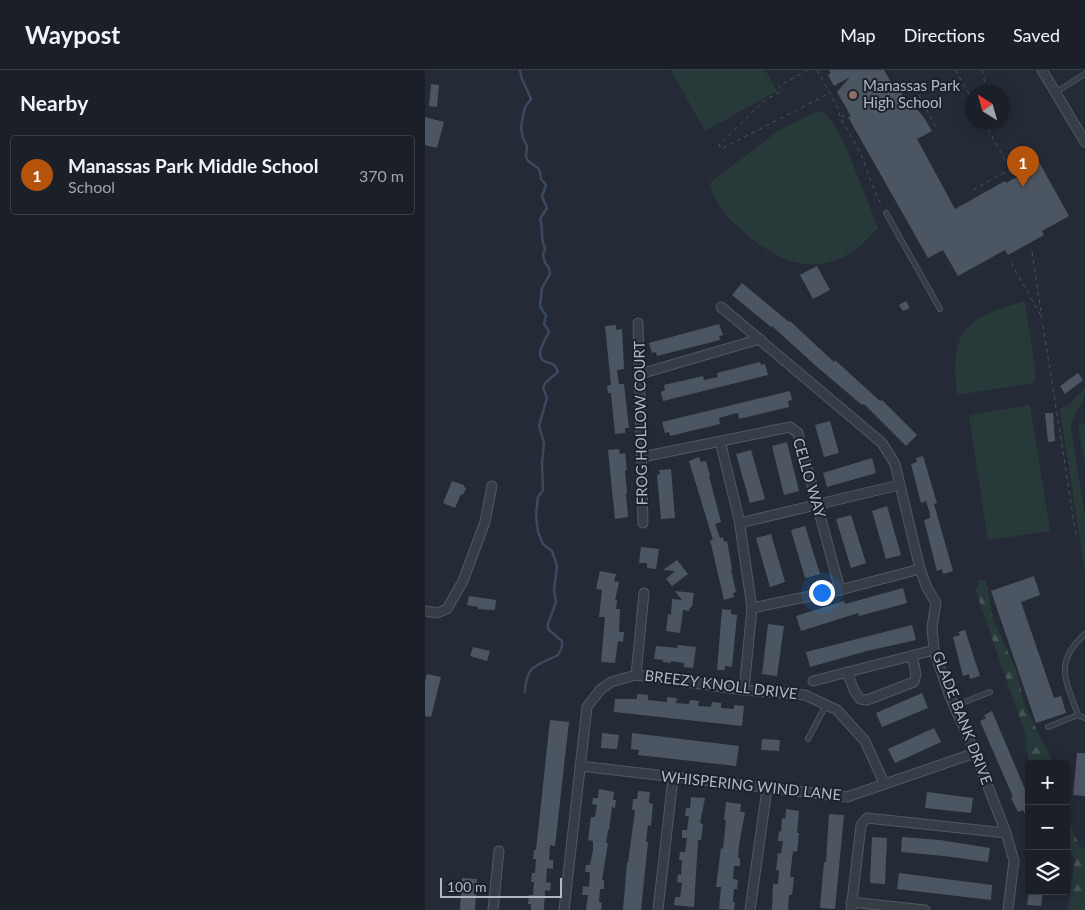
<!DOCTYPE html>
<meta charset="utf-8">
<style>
:root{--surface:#1b2028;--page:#282d34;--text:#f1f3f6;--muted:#a0a3a8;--line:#393e45;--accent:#b45309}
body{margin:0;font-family:Lato,sans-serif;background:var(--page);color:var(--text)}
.controls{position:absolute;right:15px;bottom:15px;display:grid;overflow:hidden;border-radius:5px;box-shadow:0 2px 12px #0003}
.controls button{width:45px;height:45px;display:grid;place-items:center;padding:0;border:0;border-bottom:1px solid var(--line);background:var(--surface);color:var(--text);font:25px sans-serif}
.compass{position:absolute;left:540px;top:15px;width:45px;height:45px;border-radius:50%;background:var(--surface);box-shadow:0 2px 12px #0003;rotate:323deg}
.scale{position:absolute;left:15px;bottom:12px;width:122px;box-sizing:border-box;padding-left:5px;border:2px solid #b2b8c3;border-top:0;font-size:14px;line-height:18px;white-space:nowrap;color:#b2b8c3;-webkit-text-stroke:4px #1c222c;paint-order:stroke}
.you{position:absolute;left:396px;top:522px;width:18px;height:18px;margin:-12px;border:4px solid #fff;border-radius:50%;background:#1a73e8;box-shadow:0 0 0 8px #1a73e833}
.badge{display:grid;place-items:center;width:32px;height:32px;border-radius:50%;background:var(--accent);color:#fff;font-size:16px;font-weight:700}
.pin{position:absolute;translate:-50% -41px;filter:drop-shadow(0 1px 2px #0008)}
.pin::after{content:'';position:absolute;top:26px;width:18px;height:15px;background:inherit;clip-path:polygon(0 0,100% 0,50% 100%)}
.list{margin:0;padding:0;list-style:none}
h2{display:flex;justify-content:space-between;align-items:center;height:65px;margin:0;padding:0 20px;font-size:21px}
h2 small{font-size:16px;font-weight:400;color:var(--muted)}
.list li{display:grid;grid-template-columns:32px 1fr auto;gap:15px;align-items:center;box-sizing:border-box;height:80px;margin:0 10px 10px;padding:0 10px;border:1px solid var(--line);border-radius:5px}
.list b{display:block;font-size:19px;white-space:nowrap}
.list p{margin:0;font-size:16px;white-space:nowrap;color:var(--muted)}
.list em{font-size:16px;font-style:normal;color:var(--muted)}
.icon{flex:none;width:28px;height:28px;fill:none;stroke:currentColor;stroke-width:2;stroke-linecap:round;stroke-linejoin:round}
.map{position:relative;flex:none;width:660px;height:840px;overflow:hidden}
header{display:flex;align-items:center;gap:30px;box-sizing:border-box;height:70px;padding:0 25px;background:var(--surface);border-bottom:1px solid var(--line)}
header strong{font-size:24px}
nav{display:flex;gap:28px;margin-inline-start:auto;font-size:18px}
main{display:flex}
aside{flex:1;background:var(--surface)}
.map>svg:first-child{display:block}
.forest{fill:url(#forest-firs)}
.pitch{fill:#283939}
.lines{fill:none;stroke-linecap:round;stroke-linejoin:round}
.stream{stroke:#3a495d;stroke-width:2.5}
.building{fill:#4c5662}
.service-casing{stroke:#525862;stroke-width:6}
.minor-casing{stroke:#525862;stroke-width:11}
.path{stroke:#455457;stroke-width:1;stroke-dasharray:4 4;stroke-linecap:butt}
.service{stroke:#373d47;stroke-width:4.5}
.minor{stroke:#373d47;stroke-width:9}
.education-dot{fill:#8d6e63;stroke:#1c222c;stroke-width:2}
.labels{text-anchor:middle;stroke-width:4;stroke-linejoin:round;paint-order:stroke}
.poi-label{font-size:15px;fill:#b2b8c3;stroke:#1c222c;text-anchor:start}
.street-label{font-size:15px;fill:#b2b8c3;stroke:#1c222c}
</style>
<header>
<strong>Waypost</strong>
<nav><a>Map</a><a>Directions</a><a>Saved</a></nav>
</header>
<main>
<aside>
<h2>Nearby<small></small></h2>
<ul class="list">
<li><span class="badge">1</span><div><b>Manassas Park Middle School</b><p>School</p></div><em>370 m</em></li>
</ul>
</aside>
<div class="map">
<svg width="660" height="840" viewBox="0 0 660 840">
<defs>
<pattern id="forest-firs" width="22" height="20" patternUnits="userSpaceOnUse" patternTransform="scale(1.25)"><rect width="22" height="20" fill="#283939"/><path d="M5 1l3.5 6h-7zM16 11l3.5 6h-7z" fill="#455454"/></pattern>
</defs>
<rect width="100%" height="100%" fill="#242b36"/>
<g class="forest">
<polygon points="561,510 568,549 591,600 599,634 626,689 617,692 618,694 605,694 601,676 602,669 550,519 553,517 552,511"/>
<polygon points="641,746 655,777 660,779 660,840 643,840 650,791 641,772"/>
</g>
<g class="pitch">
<polygon points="246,0 340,0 352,21 280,61"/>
<path d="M393,41L400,43L411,57L422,79L453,158C410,208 366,204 319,162C304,150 288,132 285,113L354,60Z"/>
<path d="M600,231L611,307L607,313L532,325C525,260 539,248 600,231Z"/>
<path d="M660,318C660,335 649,339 646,358L660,447V503L635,339C647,335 650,326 660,318Z"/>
<polygon points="605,335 625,461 563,470 544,345"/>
<polygon points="660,354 660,397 653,355"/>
</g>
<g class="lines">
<path class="stream" d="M95,0L97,9L106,29L100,37L98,46L96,58L98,68L102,76L101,87L103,91L113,98L115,102L116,109L121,115L117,127L122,138L115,149C119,160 115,170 120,178L118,185L120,193L124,198L125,204L117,218L115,236L121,246L119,254L124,261C122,268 112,280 116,288C120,296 129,288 133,302L121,312L118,318L122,328L114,356L119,373L117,393L118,420L113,427L111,445L113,462L118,474L127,481L132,496L129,520L131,532L123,554V559L137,571V577L133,585C112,596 101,594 100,622"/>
</g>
<g class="building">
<polygon points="404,0 459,0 471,21 473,20 498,46 507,61 492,69 530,139 580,111 581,113 592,107 591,105 601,99 598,95 607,90 610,94 614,92 644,146 617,161 619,165 583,185 580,180 533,206 518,180 503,188 423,47 426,46 412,22 425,7 409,16 403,5 406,3"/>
<polygon points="6,14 14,15 12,37 4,36"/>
<polygon points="0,47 19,52 12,78 0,75"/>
<polygon points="392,196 405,220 388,229 375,205"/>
<polygon points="317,213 364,252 365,251 409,292 410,290 455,331 457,330 492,365 481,376 439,334 437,335 391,296 347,256 346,257 307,225"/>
<polygon points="481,231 485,238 478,241 474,235"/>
<polygon points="294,254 298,265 294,266 295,270 232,286 231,282 227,283 224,273"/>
<polygon points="191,255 191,260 197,259 199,299 192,300 194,314 199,314 204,358 200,358 200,363 190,364 186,323 183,323 182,315 186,315 180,256"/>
<polygon points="335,292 336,295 340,294 343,305 238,331 236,322 240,320 239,315 278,306 279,310 293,307 292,303"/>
<polygon points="653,303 658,310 640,324 635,316"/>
<polygon points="365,321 367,330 363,331 364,337 314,349 313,343 308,344 294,348 295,354 245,366 244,362 240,363 237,352"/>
<polygon points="620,343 628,343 630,371 623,372"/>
<polygon points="405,351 414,383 399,387 390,355"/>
<polygon points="362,372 374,421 359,425 347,376"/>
<polygon points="194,379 195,384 200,383 202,400 200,400 202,423 201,424 203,447 190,449 183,380"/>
<polygon points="326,380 340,429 325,433 311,384"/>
<polygon points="498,386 512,433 509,434 528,501 518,504 517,499 512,501 499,450 505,448 505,444 501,431 496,433 486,394 492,392 491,388"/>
<polygon points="274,387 276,392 281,391 285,406 284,406 296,452 290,454 295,468 298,467 299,472 302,471 307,499 306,499 311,522 308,523 309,527 299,530 285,470 288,470 264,391"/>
<polygon points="447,388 451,403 402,417 398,403"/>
<polygon points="246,399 250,448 236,449 232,405 235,404 234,400"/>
<polygon points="27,411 39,415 39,417 41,418 38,425 36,424 30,438 18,433"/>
<polygon points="462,436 476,485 461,489 447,441"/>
<polygon points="426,445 441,493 426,498 411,449"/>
<polygon points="380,456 395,504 380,508 366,460"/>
<polygon points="346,464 360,512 345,517 331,468"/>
<polygon points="216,477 234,479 231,499 222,498 222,493 214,493"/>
<polygon points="252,490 263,504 247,516 241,509 250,501 238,500"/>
<polygon points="175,501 191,504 189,511 194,512 190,530 192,530 191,539 195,539 194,562 199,562 198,572 193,571 190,593 176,592 180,547 174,547 177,520 171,519"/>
<polygon points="609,506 615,525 596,532 629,628 636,626 641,643 611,653 566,521"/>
<polygon points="478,518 482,533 434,546 433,543 376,561 371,546 419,531 420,534"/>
<polygon points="250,521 269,523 267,537 264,538 265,541 258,540 255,563 241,561 243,544 246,545 247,529 257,530"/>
<polygon points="44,526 71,530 70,540 53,539 53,537 42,535"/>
<polygon points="297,539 306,540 306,544 312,545 307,597 300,596 300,600 292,600"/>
<polygon points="343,554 359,556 352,606 337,604"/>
<polygon points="487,555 491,570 442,581 385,597 381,582"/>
<polygon points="540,560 555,606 545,609 544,604 538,606 528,567 535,565 533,562"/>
<polygon points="253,575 271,577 268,598 259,597 259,593 246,591 246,593 238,592 238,590 229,589 231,576 252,578"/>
<polygon points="48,577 65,581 62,591 45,586"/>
<polygon points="2,604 16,607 6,647 0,646 0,611"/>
<polygon points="497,623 503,638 457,657 451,643"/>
<polygon points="212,624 223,625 223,630 242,632 242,627 252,628 251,633 264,634 265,630 274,631 273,636 286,637 287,632 296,633 296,638 309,639 309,635 319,636 317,656 189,642 190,629 212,629"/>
<polygon points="567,641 604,729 604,753 598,740 593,742 586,728 588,727 555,651 561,648 559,645"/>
<polygon points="125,650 144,652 130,776 125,775 124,790 128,790 128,799 122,798 121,812 126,813 125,821 120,820 119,840 106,840 106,834 103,834 104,825 108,825 109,812 106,812 107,803 110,803 111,789 108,789 109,780 111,780"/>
<polygon points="509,658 516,672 470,693 463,679"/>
<polygon points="177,663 194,665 192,679 176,678"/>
<polygon points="207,663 314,676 311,696 213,685 214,680 206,679"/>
<polygon points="337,669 355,670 354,681 336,680"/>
<polygon points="652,683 660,683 660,726 648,725"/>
<polygon points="174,719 189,722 188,730 191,730 190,738 187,737 184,760 183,760 181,773 183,773 177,810 179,810 179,819 175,819 174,832 177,833 176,840 161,840 163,825 157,825 158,816 164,817 165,802 160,802 161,795 165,795 168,780 168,771 163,770 166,747 170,747 172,735 167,734 168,728 173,728"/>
<polygon points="213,721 225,722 224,733 228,734 226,756 223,755 221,772 223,772 216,840 198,840 202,793 203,793 210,740 207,740 208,729 212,729"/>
<polygon points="502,722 548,728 546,743 500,738"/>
<polygon points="266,727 280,728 275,753 278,754 276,770 273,770 269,837 249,835 250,827 255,827 257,813 252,812 253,804 256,805 257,790 254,790 255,782 260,782 262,768 257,768 257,760 262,760 264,746 260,746 261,738 265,738"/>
<polygon points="301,732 316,734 315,742 320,742 314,775 313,788 315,788 315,796 309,796 308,809 313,810 312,819 309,819 308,832 310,832 309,840 294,839 296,817 291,817 296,778 298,779 301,750 299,750"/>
<polygon points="361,739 374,741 372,763 374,763 372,782 368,781 365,807 369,807 367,825 364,825 363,840 347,840 348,814 353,814 354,801 351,800 353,783 356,784 358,771 353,771 354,761 356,762 357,748 360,749"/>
<polygon points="404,744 419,745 410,839 395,838 399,792 401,792"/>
<polygon points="447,767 462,768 460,814 445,813"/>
<polygon points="477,767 515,770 565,778 563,792 519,786 476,782"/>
<polygon points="474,803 567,815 566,830 472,819"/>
<polygon points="37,808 52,809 50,840 35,840"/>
<polygon points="604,821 618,821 616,836 602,835"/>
</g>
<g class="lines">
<g class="service-casing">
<g id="service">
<polyline points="631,22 660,4"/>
<polyline points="461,143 515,239"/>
<polyline points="529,636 565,622"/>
<path d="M653,645C641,610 628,593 660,564"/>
<polyline points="623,657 653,645 660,648"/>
<polyline points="383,669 401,635"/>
</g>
</g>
<g class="minor-casing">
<g id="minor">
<polyline points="617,0 660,72"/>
<polyline points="296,237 457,373 470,394 495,499 502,518 511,533 507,557 509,580 524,624 550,683 581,763 589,791 583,840"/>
<polyline points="213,253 218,453"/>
<polyline points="215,304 335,269"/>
<polyline points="295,371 314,449 327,538 319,620"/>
<polyline points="217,387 365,357 373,363 415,520"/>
<polyline points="315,453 474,415"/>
<polyline points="327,538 415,520 495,499"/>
<polyline points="0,541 12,543 22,539 38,511 60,452 67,416"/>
<polyline points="422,602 429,620 435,629 442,630 489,612 491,604 487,586"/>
<polyline points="211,605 219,523"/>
<polyline points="388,611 509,580"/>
<polyline points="155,696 422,727 550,683"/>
<polyline points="426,832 500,840"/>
<polyline points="68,840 74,781"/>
<polyline points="139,840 162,637 175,620 186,612 211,605 319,620 380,625 412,640 440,671 459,713"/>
<polyline points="233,840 248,708"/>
<polyline points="325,840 342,719"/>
<polyline points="426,840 436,755 442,748 581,763"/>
</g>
</g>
<g class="path">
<polyline points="383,0 354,16 356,20 354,23 341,29 294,75 296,79 405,23"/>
<polyline points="392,0 413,38 415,47 436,84 450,122 457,136"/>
<polyline points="530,0 548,31"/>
<polyline points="557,0 562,22"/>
<polyline points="416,47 486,10 512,59"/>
<polyline points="559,52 590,108"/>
<polyline points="548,120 597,93"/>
<polyline points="607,182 617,249"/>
<polyline points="586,193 616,246"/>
<polyline points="618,255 651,465"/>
</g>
<use href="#service" class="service"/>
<use href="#minor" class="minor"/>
</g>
<circle class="education-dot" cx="428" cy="25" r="5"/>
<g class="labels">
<g class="poi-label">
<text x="438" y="21">Manassas Park<tspan x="438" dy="17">High School</tspan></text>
</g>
<g class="street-label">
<text transform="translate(216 353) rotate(-91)" y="5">FROG HOLLOW COURT</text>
<text transform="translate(384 408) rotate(74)" y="5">CELLO WAY</text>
<text transform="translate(296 615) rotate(7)" y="5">BREEZY KNOLL DRIVE</text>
<text transform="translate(537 648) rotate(69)" y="5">GLADE BANK DRIVE</text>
<text transform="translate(326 716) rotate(6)" y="5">WHISPERING WIND LANE</text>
</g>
</g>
</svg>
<div class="controls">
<button>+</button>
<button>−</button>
<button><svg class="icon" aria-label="layers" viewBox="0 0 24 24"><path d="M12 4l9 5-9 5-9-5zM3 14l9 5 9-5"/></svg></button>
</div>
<svg class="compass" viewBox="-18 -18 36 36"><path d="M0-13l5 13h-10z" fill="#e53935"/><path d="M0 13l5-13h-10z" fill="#a0a3a8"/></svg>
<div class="scale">100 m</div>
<div class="you"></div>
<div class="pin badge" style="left:598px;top:117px">1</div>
</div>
</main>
